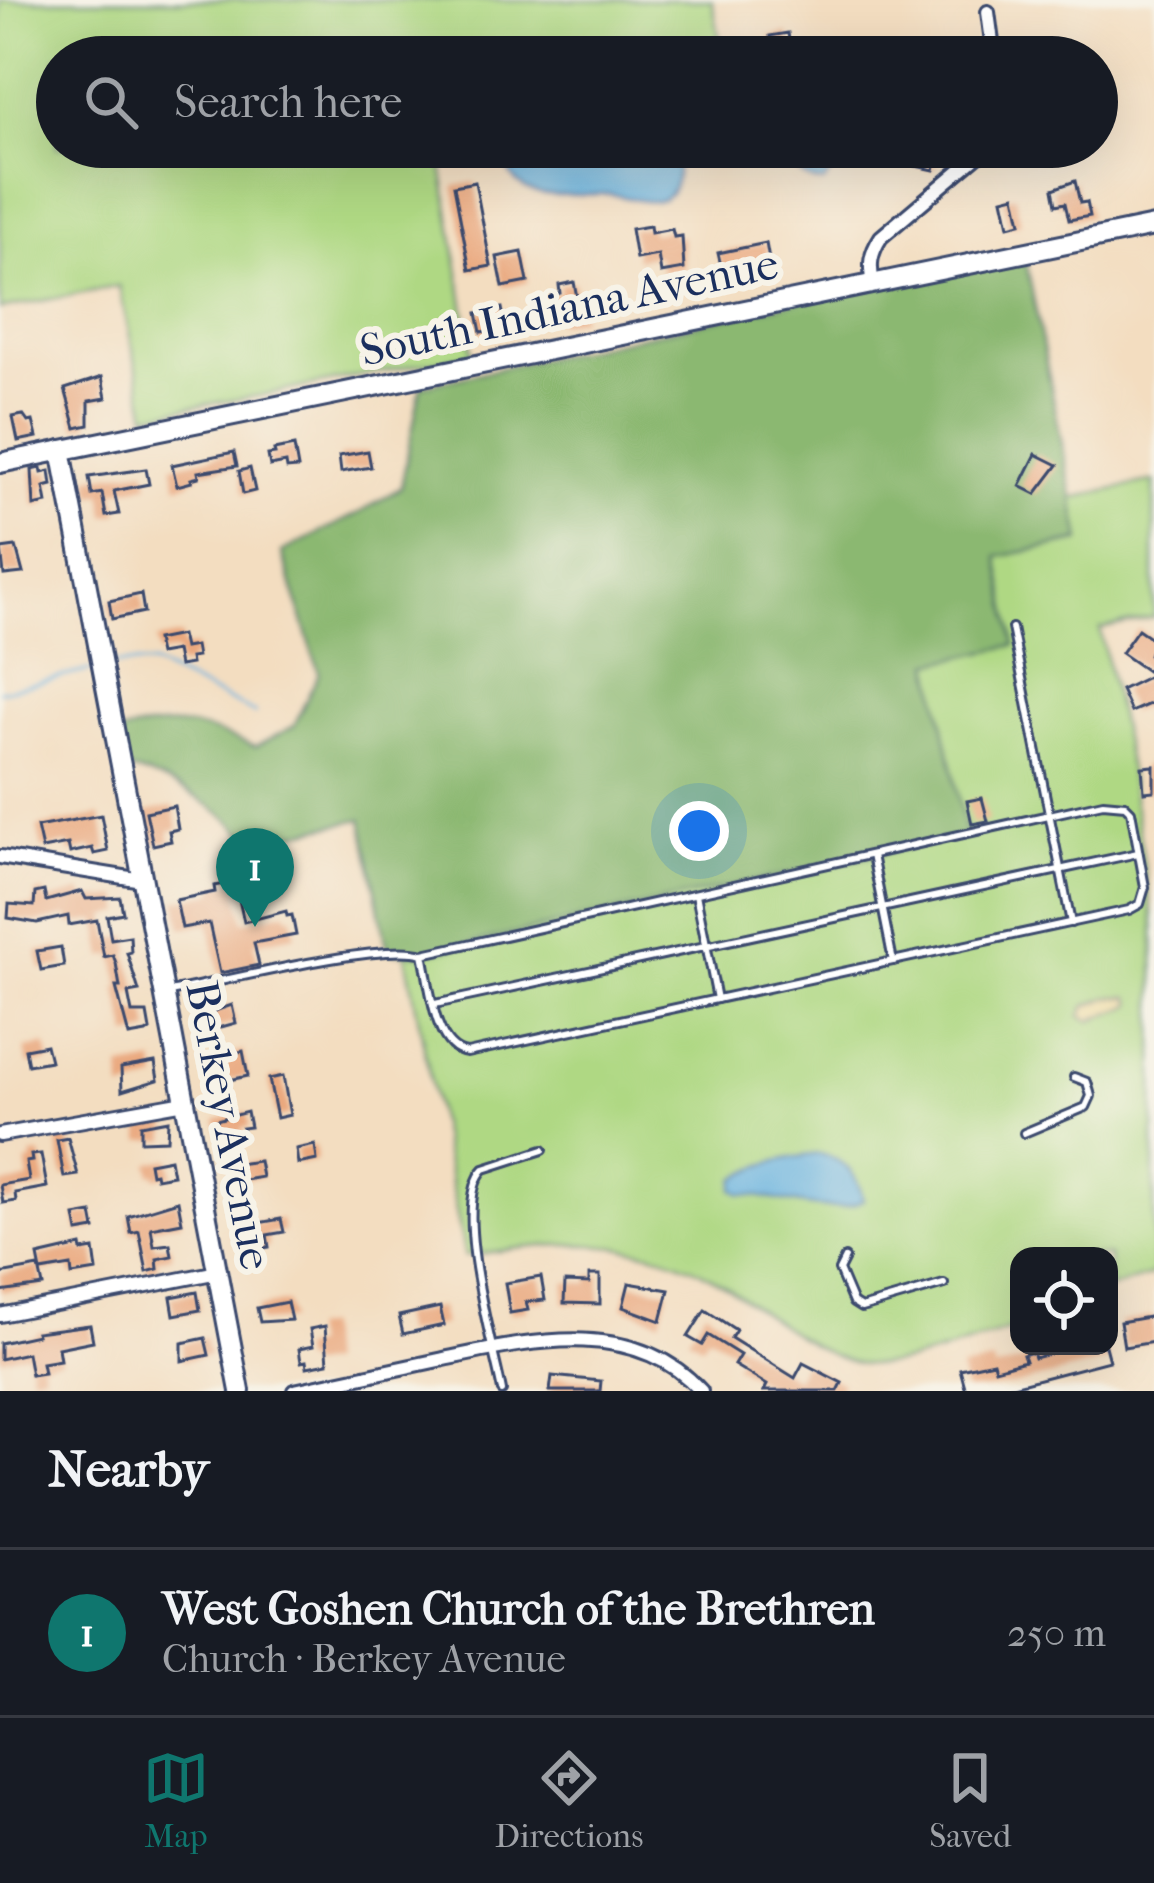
<!DOCTYPE html>
<meta charset="utf-8">
<style>
:root{--surface:#171b24;--page:#242831;--text:#f1f3f6;--muted:#9ea1a6;--line:#363941;--accent:#0f766e}
body{margin:0;font-family:"IM FELL French Canon",serif;background:var(--page);color:var(--text)}
.controls{position:absolute;right:36px;bottom:36px;display:grid;overflow:hidden;border-radius:24px;box-shadow:0 12px 48px #0002}
.controls button{width:108px;height:108px;display:grid;place-items:center;padding:0;border:0;border-bottom:3px solid var(--line);background:var(--surface);color:var(--text);font:60px sans-serif}
.you{position:absolute;left:699px;top:831px;width:42px;height:42px;margin:-30px;border:9px solid #fff;border-radius:50%;background:#1a73e8;box-shadow:0 0 0 18px #1a73e833}
.badge{display:grid;place-items:center;width:78px;height:78px;border-radius:50%;background:var(--accent);color:#fff;font-size:39px;font-weight:700}
.pin{position:absolute;translate:-50% -99px;filter:drop-shadow(0 3px 6px #0008)}
.pin::after{content:'';position:absolute;top:63px;width:42px;height:36px;background:inherit;clip-path:polygon(0 0,100% 0,50% 100%)}
.list{margin:0;padding:0;list-style:none}
h2{display:flex;justify-content:space-between;align-items:center;height:156px;margin:0;padding:0 48px;font-size:51px}
h2 small{font-size:39px;font-weight:400;color:var(--muted)}
.list li{display:grid;grid-template-columns:78px 1fr auto;gap:36px;align-items:center;box-sizing:border-box;height:168px;padding:0 48px;border-top:3px solid var(--line)}
.list b{display:block;font-size:45px;white-space:nowrap}
.list p{margin:0;font-size:39px;white-space:nowrap;color:var(--muted)}
.list em{font-size:39px;font-style:normal;color:var(--muted)}
.icon{flex:none;width:66px;height:66px;fill:none;stroke:currentColor;stroke-width:2;stroke-linecap:round;stroke-linejoin:round}
.map{position:relative;flex:none;width:1154px;height:1391px;overflow:hidden}
.search{position:absolute;background:var(--surface);box-shadow:0 12px 48px #0002;left:36px;right:36px;top:36px;height:132px;display:flex;align-items:center;gap:30px;box-sizing:border-box;padding:0 42px;border-radius:66px;color:var(--muted);font-size:45px}
.sheet{height:324px;background:var(--surface)}
nav{display:flex;justify-content:space-around;align-items:center;box-sizing:border-box;height:168px;border-top:3px solid var(--line);background:var(--surface);font-size:33px;color:var(--muted)}
nav a{display:grid;justify-items:center;gap:6px}
nav .on{color:var(--accent)}
.map>svg:first-child{display:block}
.green{fill:#afd883;stroke:#658470;stroke-width:3}
.forest{fill:#8bb871;stroke:#537468;stroke-width:3}
.sand{fill:#eeda9e;stroke:#84847e;stroke-width:3}
.water{fill:#67b2df;stroke:#41709e;stroke-width:3}
.lines{fill:none;stroke-linecap:round;stroke-linejoin:round}
.stream{stroke:#67b2df;stroke-width:3}
.building{fill:#eaa87e}
.lane-casing{stroke:#3b496d;stroke-width:12}
.street-casing{stroke:#3b496d;stroke-width:18}
.secondary-casing{stroke:#3b496d;stroke-width:24}
.lane{stroke:#fff;stroke-width:6}
.street{stroke:#fff;stroke-width:12}
.secondary{stroke:#fff;stroke-width:18}
.labels{text-anchor:middle;stroke-width:12;stroke-linejoin:round;paint-order:stroke}
.street-label{font-size:45px;fill:#1b2f5e;stroke:#f7f3e8}
</style>
<div class="map">
<svg width="1154" height="1391" viewBox="0 0 1154 1391">
<rect width="100%" height="100%" fill="#f7f3e8"/>
<filter id="ink" filterUnits="userSpaceOnUse"><feTurbulence type="fractalNoise" baseFrequency=".00833" numOctaves="2"/><feDisplacementMap in="SourceGraphic" scale="24" xChannelSelector="R" yChannelSelector="G"/><feConvolveMatrix kernelMatrix="1 2 1 2 8 2 1 2 1" color-interpolation-filters="sRGB"/></filter>
<filter id="wash" filterUnits="userSpaceOnUse"><feTurbulence type="fractalNoise" baseFrequency=".004" numOctaves="4" result="noise"/><feDisplacementMap in="SourceGraphic" scale="48" xChannelSelector="R" yChannelSelector="G"/><feGaussianBlur stdDeviation="2.7" result="paint"/><feColorMatrix in="noise" values="0 0 0 0 0 0 0 0 0 0 0 0 0 0 0 0 0 1.4 0 .05"/><feComposite in="paint" operator="in"/></filter>
<g filter="url(#wash)">
<rect width="100%" height="100%" fill="#f3ddc0"/>
<g class="green">
<polygon points="0,0 712,0 723,55 57,57 57,147 439,147 472,354 258,396 147,414 119,286 0,309"/>
<path d="M1154,481V617L1100,629L1126,752L1154,926V1274L1109,1289V1256H1019V1327C977,1339 919,1364 877,1365C826,1367 764,1311 724,1285C645,1233 553,1241 465,1256L405,950L930,663L997,557L1080,541L1072,498Z"/>
</g>
<path class="forest" d="M1026,261L1081,540L998,557L1015,645L931,663L966,835L423,954L388,952L362,819L251,842C224,809 169,777 127,770L120,733C177,719 201,724 255,747L294,726L319,673L282,552L363,511L401,487L421,386L873,284Z"/>
<path class="sand" d="M1109,997H1130L1133,1004C1119,1014 1105,1012 1092,1021L1081,1016L1086,1006Z"/>
<g class="water">
<path d="M503,147H675C678,163 679,190 663,199C648,206 624,195 607,194C566,193 507,209 503,147Z"/>
<path d="M792,147H835L833,169L824,183C803,182 791,168 792,147Z"/>
<path d="M820,1154C845,1160 858,1175 863,1200C835,1219 776,1196 741,1194L734,1189L736,1179C759,1162 792,1157 820,1154Z"/>
</g>
<g class="lines">
<g class="stream">
<polyline points="115,664 152,664 255,713"/>
<polyline points="0,691 91,670"/>
</g>
</g>
<g id="blocks">
<g class="building">
<polygon points="788,33 791,54 774,57 770,36"/>
<polygon points="912,147 939,147 934,170 902,163 904,152 911,153"/>
<polygon points="1075,181 1080,203 1087,202 1090,216 1069,220 1065,203 1056,205 1053,189"/>
<polygon points="475,182 491,266 470,270 454,186"/>
<polygon points="1015,195 1021,223 1009,226 1003,198"/>
<polygon points="650,226 651,233 672,229 674,237 682,236 684,269 661,273 658,255 636,259 631,229"/>
<polygon points="766,243 769,260 722,270 718,253"/>
<polygon points="522,252 528,282 503,287 497,257"/>
<polygon points="574,282 581,318 558,323 552,295 560,293 559,285"/>
<polygon points="502,308 506,328 481,332 477,313"/>
<polygon points="102,377 106,398 89,401 89,425 76,428 65,389"/>
<polygon points="23,415 28,422 33,421 37,437 18,441 13,417"/>
<polygon points="294,446 298,468 287,469 286,463 270,466 268,455 275,454 274,450"/>
<polygon points="368,451 371,467 341,472 339,456"/>
<polygon points="234,452 237,466 198,472 199,477 191,479 192,482 177,486 172,465"/>
<polygon points="1036,454 1058,465 1036,494 1020,486"/>
<polygon points="41,468 42,473 50,471 52,485 44,487 47,503 34,506 32,470"/>
<polygon points="250,468 255,491 243,494 239,471"/>
<polygon points="146,469 149,484 114,491 119,514 106,516 102,493 92,495 89,477"/>
<polygon points="16,547 23,573 4,575 1,549"/>
<polygon points="141,594 144,612 112,619 109,601"/>
<polygon points="1138,629 1154,640 1149,655 1154,662 1147,671 1121,653"/>
<polygon points="181,635 184,648 195,646 197,657 190,658 191,664 179,666 176,651 159,654 156,640"/>
<polygon points="1150,676 1154,702 1131,712 1121,690"/>
<polygon points="1154,766 1154,791 1144,792 1142,767"/>
<polygon points="982,798 988,821 972,824 967,801"/>
<polygon points="174,806 178,829 169,831 171,841 153,845 146,812"/>
<polygon points="101,815 108,851 94,854 92,848 70,853 68,844 42,849 37,827"/>
<polygon points="235,882 244,922 286,911 287,916 292,915 296,935 254,943 259,965 220,973 209,923 182,928 176,900 215,892 214,886"/>
<polygon points="44,891 46,901 82,891 86,899 120,897 123,913 107,916 111,939 130,936 131,952 127,953 139,991 128,993 132,1013 147,1013 150,1030 146,1033 129,1036 116,987 120,987 116,963 113,955 104,957 97,920 69,925 68,916 37,923 8,918 9,904 34,906 35,893"/>
<polygon points="61,947 64,966 41,970 37,951"/>
<polygon points="232,1005 236,1023 203,1032 200,1016"/>
<polygon points="46,1045 50,1061 28,1065 25,1049"/>
<polygon points="243,1051 248,1076 215,1083 212,1065 228,1062 226,1055"/>
<polygon points="155,1062 158,1080 122,1091 121,1068"/>
<polygon points="283,1076 290,1115 277,1118 269,1079"/>
<polygon points="247,1112 250,1127 242,1128 243,1133 220,1138 216,1120"/>
<polygon points="168,1120 167,1140 141,1141 141,1125"/>
<polygon points="68,1138 78,1175 64,1177 57,1140"/>
<polygon points="315,1145 317,1160 298,1164 296,1149"/>
<polygon points="41,1154 47,1187 15,1193 16,1201 3,1203 0,1185 29,1180 26,1162 32,1161 31,1155"/>
<polygon points="170,1159 173,1175 156,1178 155,1173 151,1174 149,1163"/>
<polygon points="259,1161 262,1177 233,1182 229,1165"/>
<polygon points="178,1201 182,1222 151,1228 154,1246 170,1244 172,1256 157,1259 158,1269 147,1272 139,1231 131,1233 128,1216"/>
<polygon points="92,1213 95,1229 78,1232 75,1216"/>
<polygon points="281,1219 284,1232 267,1235 269,1247 253,1250 250,1237 243,1239 241,1226"/>
<polygon points="81,1246 82,1251 94,1249 97,1271 72,1275 71,1266 41,1271 38,1256"/>
<polygon points="39,1267 43,1286 0,1292 0,1274"/>
<polygon points="589,1275 600,1275 600,1304 564,1303 565,1282 589,1283"/>
<polygon points="541,1277 545,1300 526,1302 528,1310 510,1313 505,1283"/>
<polygon points="629,1283 669,1290 661,1321 623,1307"/>
<polygon points="197,1292 200,1310 174,1315 171,1297"/>
<polygon points="287,1302 291,1320 260,1322 257,1308"/>
<polygon points="440,1307 444,1325 403,1334 399,1316"/>
<polygon points="705,1310 736,1330 731,1338 795,1378 803,1363 842,1383 838,1391 764,1391 767,1385 734,1365 740,1355 708,1335 702,1345 688,1337"/>
<polygon points="1154,1316 1154,1342 1124,1347 1120,1322"/>
<polygon points="90,1325 93,1341 58,1348 60,1360 42,1363 44,1373 31,1375 27,1353 0,1359 0,1343 37,1335 36,1332"/>
<polygon points="325,1326 328,1363 307,1367 306,1361 301,1362 299,1349 313,1346 310,1329"/>
<polygon points="205,1338 209,1355 182,1361 182,1343"/>
<polygon points="1080,1346 1105,1346 1109,1361 1013,1386 966,1391 960,1369 993,1362 995,1369 1025,1361 1023,1355 1032,1352 1034,1358"/>
<polygon points="552,1376 601,1381 600,1391 550,1391"/>
</g>
</g>
</g>
<g filter="url(#ink)">
<use href="#blocks" fill-opacity="0" stroke="#3b496d" stroke-width="3"/>
<g class="lines">
<g class="lane-casing">
<g id="lane">
<polyline points="1012,628 1071,923"/>
<polyline points="872,855 893,961"/>
<polyline points="696,894 717,999"/>
<path d="M165,993C215,983 383,941 423,954L1103,803L1125,805L1131,811L1145,887L1140,904L1129,910L467,1053C433,1049 430,983 423,954"/>
<polyline points="435,1004 1138,853"/>
<polyline points="1024,1133 1086,1107 1091,1096 1087,1082 1074,1077"/>
<polyline points="845,1258 839,1270 853,1303 861,1308 944,1284"/>
<path d="M502,1391C493,1345 451,1203 484,1169L543,1150"/>
</g>
</g>
<g class="street-casing">
<g id="street">
<polyline points="988,12 994,57"/>
<path d="M873,284C869,265 870,254 881,237L977,156L995,147"/>
<polyline points="0,857 142,880"/>
<polyline points="0,1135 185,1102"/>
<polyline points="0,1315 218,1272"/>
<path d="M294,1391C342,1381 391,1370 439,1360C526,1342 633,1315 701,1391"/>
</g>
</g>
<g class="secondary-casing">
<g id="secondary">
<polyline points="61,450 240,1391"/>
<polyline points="0,463 1154,226"/>
</g>
</g>
<use href="#lane" class="lane"/>
<use href="#street" class="street"/>
<use href="#secondary" class="secondary"/>
</g>
</g>
<g class="labels">
<g class="street-label">
<text transform="translate(569 306) rotate(-12)" y="16">South Indiana Avenue</text>
<text transform="translate(230 1125) rotate(79)" y="16">Berkey Avenue</text>
</g>
</g>
</svg>
<div class="controls">
<button><svg class="icon" aria-label="locate" viewBox="0 0 24 24"><circle cx="12" cy="12" r="6"/><path d="M12 2v4M12 18v4M2 12h4M18 12h4"/></svg></button>
</div>
<div class="you"></div>
<div class="pin badge" style="left:255px;top:927px">1</div>
<div class="search"><svg class="icon" aria-label="search" viewBox="0 0 24 24"><circle cx="10" cy="10" r="6"/><path d="M15 15l6 6"/></svg>Search here</div>
</div>
<section class="sheet">
<h2>Nearby<small></small></h2>
<ul class="list">
<li><span class="badge">1</span><div><b>West Goshen Church of the Brethren</b><p>Church · Berkey Avenue</p></div><em>250 m</em></li>
</ul>
</section>
<nav>
<a class="on"><svg class="icon" aria-label="map" viewBox="0 0 24 24"><path d="M3 6l6-2 6 2 6-2v14l-6 2-6-2-6 2zM9 4v14M15 6v14"/></svg>Map</a>
<a><svg class="icon" aria-label="directions" viewBox="0 0 24 24"><path d="M12 3l9 9-9 9-9-9zM9 14v-3h6M13 9l2 2-2 2"/></svg>Directions</a>
<a><svg class="icon" aria-label="saved" viewBox="0 0 24 24"><path d="M7 4h10v16l-5-4-5 4z"/></svg>Saved</a>
</nav>
